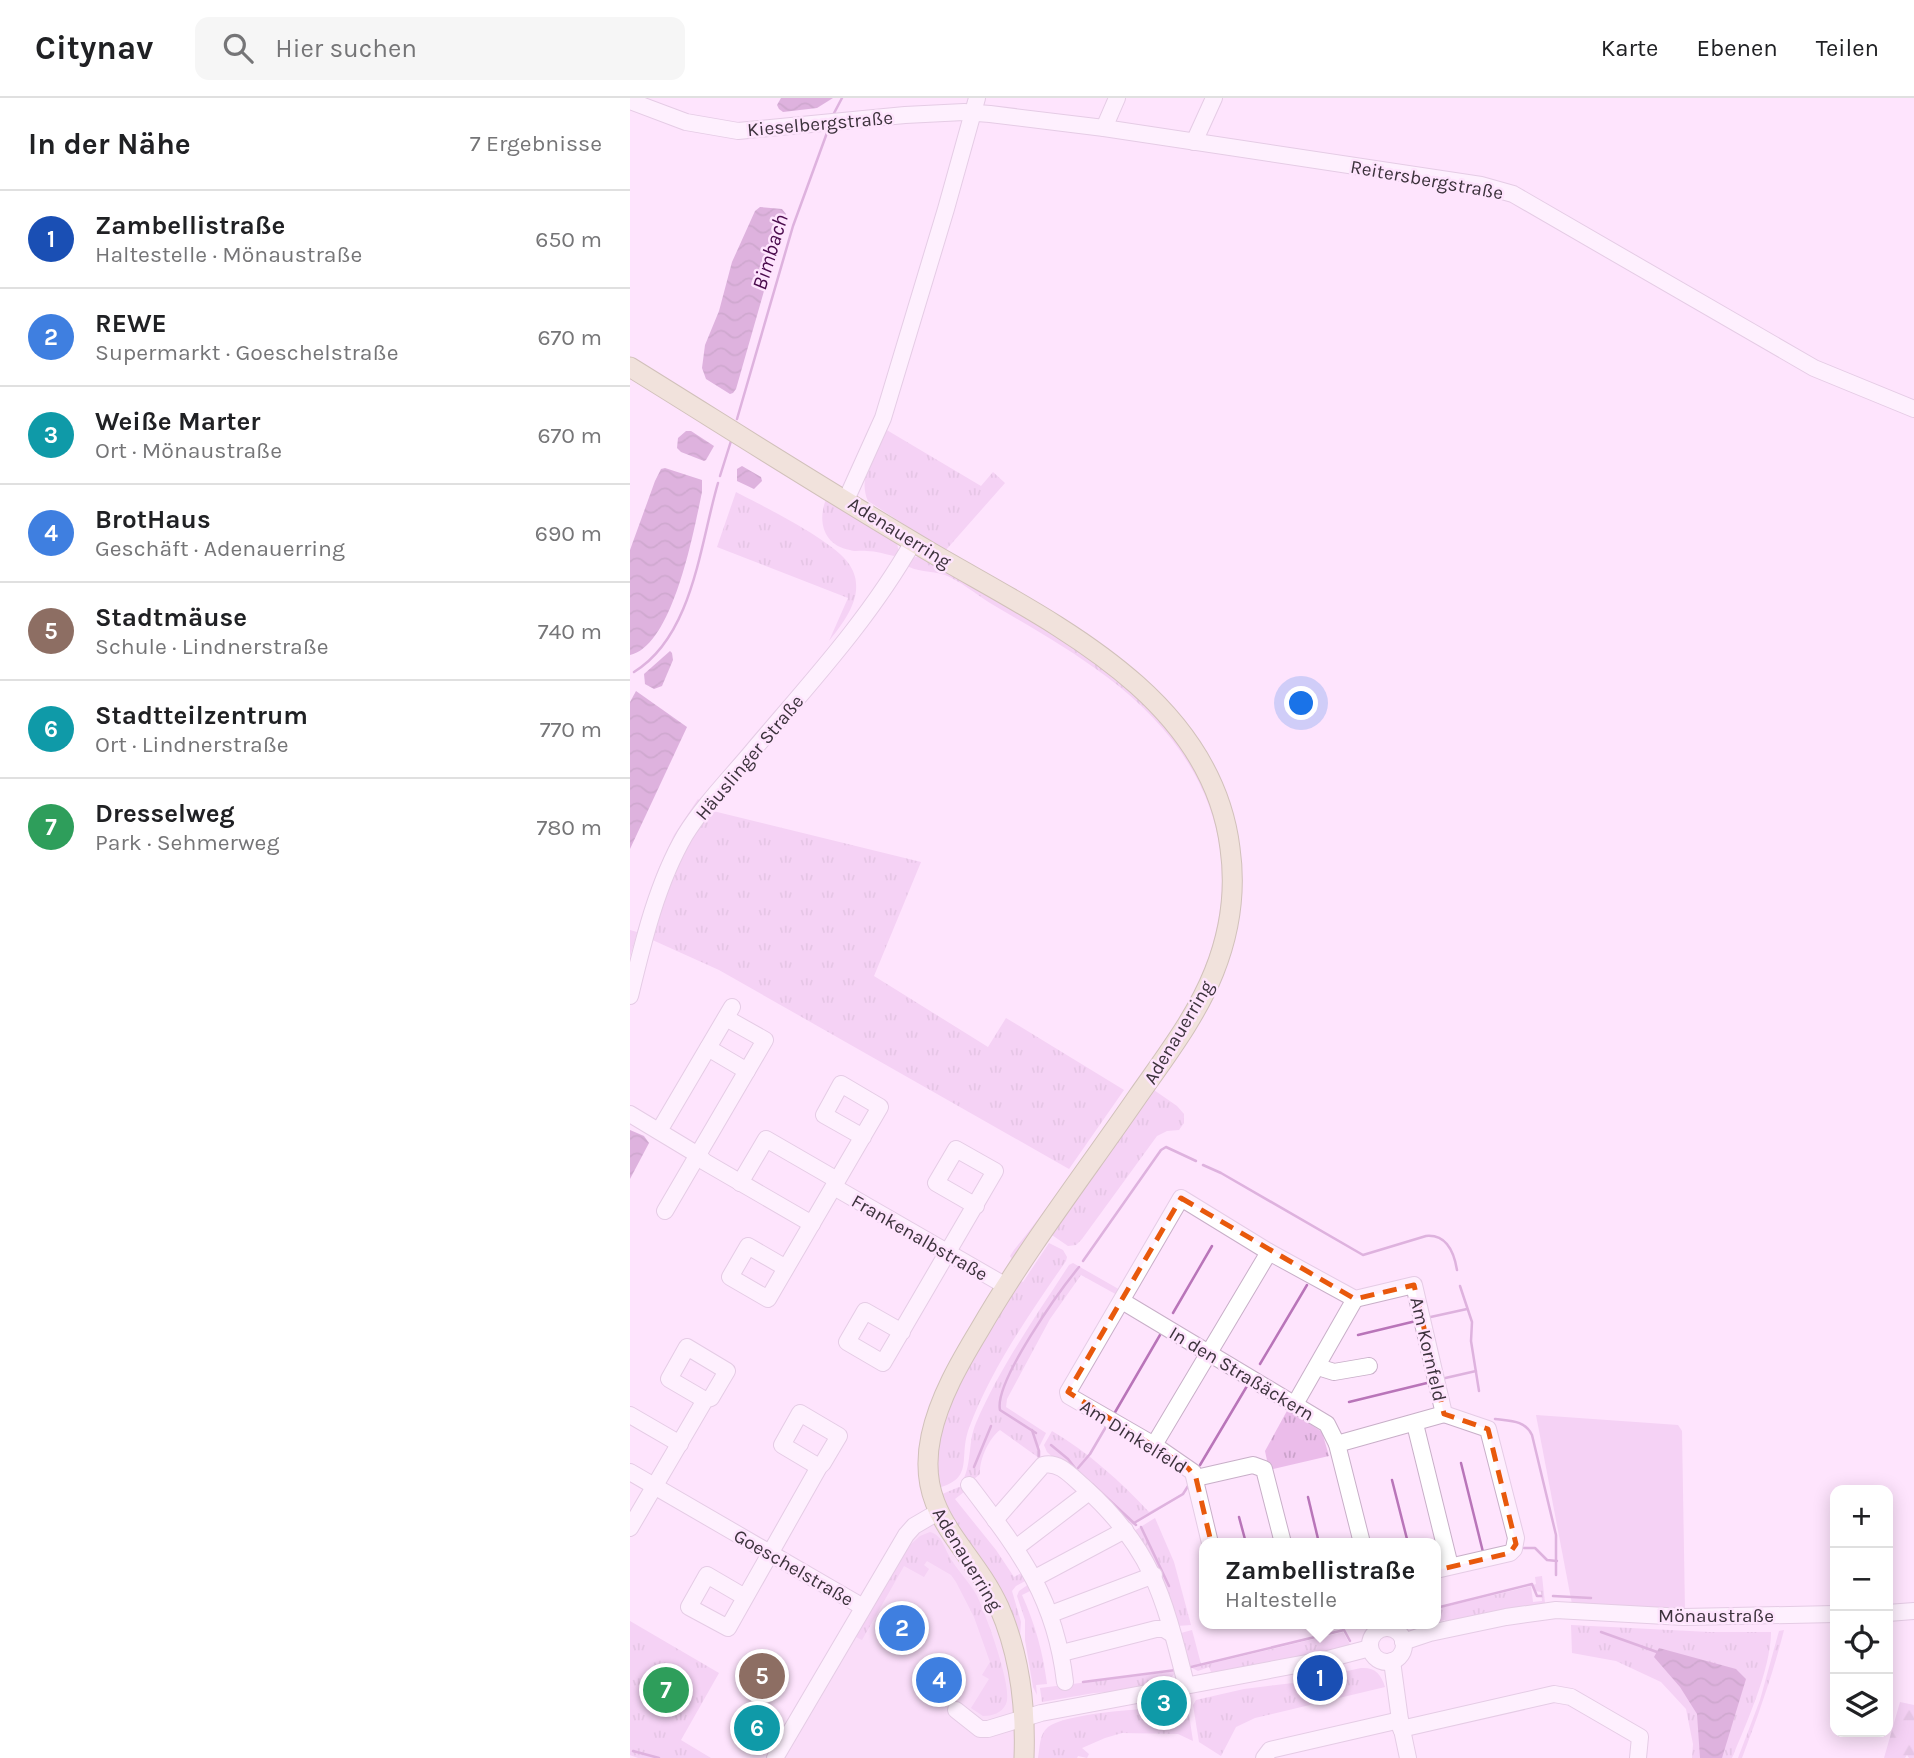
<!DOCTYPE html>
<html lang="de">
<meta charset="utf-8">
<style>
:root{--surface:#fff;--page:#f6f6f6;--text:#202124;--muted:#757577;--line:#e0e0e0;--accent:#111827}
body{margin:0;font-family:Karla,sans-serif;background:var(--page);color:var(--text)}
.controls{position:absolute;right:21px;bottom:21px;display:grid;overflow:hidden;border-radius:14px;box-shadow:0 4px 18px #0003}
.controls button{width:63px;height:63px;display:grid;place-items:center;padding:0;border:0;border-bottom:2px solid var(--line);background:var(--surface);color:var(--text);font:35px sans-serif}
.you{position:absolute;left:672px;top:606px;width:24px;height:24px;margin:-18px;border:5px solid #fff;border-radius:50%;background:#1a73e8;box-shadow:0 0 0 10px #1a73e833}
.badge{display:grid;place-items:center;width:46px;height:46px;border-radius:50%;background:var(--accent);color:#fff;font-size:23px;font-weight:700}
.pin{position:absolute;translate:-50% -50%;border:4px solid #fff;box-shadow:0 2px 7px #0006}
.popup{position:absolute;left:569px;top:1440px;width:242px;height:91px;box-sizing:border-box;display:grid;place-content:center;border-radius:14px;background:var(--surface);filter:drop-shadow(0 2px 5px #0005);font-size:23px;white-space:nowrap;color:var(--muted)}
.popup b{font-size:26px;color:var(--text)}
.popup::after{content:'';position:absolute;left:50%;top:100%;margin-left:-14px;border:14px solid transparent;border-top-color:var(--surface)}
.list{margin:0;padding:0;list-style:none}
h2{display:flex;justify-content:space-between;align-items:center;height:91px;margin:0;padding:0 28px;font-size:30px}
h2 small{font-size:23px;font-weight:400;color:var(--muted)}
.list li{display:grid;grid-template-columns:46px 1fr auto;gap:21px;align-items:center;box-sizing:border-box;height:98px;padding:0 28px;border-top:2px solid var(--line)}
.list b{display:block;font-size:26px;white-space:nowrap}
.list p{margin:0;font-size:23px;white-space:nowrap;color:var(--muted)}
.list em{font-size:23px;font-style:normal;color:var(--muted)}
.icon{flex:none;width:38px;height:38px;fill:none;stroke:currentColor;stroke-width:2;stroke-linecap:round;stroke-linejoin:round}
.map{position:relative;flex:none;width:1284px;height:1660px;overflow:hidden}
header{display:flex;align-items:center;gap:42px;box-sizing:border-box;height:98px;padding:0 35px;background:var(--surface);border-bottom:2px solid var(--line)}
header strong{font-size:33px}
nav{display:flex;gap:38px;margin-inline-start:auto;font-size:24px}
.search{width:490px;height:63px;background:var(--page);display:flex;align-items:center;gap:18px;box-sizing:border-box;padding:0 24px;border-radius:14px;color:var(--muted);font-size:26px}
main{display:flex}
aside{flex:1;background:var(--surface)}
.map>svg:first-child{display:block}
.built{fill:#f5d5f4}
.grass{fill:url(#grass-tufts)}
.forest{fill:url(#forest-firs)}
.pitch{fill:#ebbcea}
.water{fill:url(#water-waves)}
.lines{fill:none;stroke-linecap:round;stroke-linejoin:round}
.stream{stroke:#b975b9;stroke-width:2.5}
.minor-casing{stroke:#c8afc8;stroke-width:18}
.major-casing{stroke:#9b9669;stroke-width:21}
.minor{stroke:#fff;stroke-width:16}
.major{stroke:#e2e0b3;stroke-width:19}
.marked{fill:none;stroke:#e8590c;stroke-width:5;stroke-dasharray:14 9;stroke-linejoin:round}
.labels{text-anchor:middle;stroke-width:5;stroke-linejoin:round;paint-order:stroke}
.street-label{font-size:19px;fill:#3c323c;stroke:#fee4fd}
.water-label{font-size:21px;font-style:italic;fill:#4b0b4d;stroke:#fee4fd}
</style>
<header>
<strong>Citynav</strong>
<div class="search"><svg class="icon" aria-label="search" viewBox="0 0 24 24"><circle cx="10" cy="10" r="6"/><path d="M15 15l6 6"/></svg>Hier suchen</div>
<nav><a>Karte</a><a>Ebenen</a><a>Teilen</a></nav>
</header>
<main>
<aside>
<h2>In der Nähe<small>7 Ergebnisse</small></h2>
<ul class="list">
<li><span class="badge" style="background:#1a4fb4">1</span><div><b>Zambellistraße</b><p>Haltestelle · Mönaustraße</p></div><em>650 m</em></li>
<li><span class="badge" style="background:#3f7fe0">2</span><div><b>REWE</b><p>Supermarkt · Goeschelstraße</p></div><em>670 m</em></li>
<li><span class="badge" style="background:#0f9aa8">3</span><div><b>Weiße Marter</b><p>Ort · Mönaustraße</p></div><em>670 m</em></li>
<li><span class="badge" style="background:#3f7fe0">4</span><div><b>BrotHaus</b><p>Geschäft · Adenauerring</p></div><em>690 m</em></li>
<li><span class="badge" style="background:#8d6e63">5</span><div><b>Stadtmäuse</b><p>Schule · Lindnerstraße</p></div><em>740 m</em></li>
<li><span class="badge" style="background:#0f9aa8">6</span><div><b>Stadtteilzentrum</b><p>Ort · Lindnerstraße</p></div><em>770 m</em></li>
<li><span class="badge" style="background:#2e9e5b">7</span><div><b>Dresselweg</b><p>Park · Sehmerweg</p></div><em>780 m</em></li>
</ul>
</aside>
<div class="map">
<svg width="1284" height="1660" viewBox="0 0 1284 1660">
<defs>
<pattern id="grass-tufts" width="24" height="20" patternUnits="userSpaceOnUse" patternTransform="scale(1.75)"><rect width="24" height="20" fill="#ebbcea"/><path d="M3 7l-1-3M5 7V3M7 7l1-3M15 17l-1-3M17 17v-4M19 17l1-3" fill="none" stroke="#caa2ca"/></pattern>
<pattern id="forest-firs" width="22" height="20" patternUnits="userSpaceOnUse" patternTransform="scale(1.75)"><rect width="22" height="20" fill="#ebbcea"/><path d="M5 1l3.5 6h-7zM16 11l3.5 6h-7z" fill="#caa2ca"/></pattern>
<pattern id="water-waves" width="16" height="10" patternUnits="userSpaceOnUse" patternTransform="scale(1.75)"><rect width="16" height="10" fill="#b975b9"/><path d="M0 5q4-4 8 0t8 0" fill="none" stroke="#986198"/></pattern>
</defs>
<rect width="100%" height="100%" fill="#fee4fd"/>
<polygon class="built" points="313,1417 366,1503 395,1615 390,1660 141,1660 281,1436"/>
<g class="grass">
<path d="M255,331L351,388L363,374L375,385L315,453L238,403C227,379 245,353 255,331Z"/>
<path d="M106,394C133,408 204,443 219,466C223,472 226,479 226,486C228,506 211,528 199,543L218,500L87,449Z"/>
<path d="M197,399L267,445C268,450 270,455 264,458C255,456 246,453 237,453C231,452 225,454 220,452C192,447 187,421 197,399Z"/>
<path d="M292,457L444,548L524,611L571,673L595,754L589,841L554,919L422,1111L382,1161L380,1158L384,1152C420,1108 451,1061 484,1015C514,974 547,932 568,886C623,764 580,656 477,579C440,551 399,528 360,505C346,496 330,483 315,477C301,472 286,475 274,466L279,461Z"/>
<polygon points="68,701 83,713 291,764 244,878 358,949 376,920 494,992 439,1071 89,872 7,835 0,859 0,832 7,834 27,774 44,737"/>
<polygon points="521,990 547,1008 554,1016 554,1025 549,1032 537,1033 527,1038 452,1141 446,1147 438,1148 419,1135"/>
<path d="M419,1145L433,1152L437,1159L436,1163C400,1215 361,1271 339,1330C328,1360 345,1380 308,1390L304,1367L314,1312L387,1181L393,1184Z"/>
<path d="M443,1165L492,1193L489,1198L451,1177L420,1221L377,1301L376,1309L416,1335L408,1351L409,1360L370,1332C359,1340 349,1362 350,1376L338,1386L333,1382C342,1365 338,1343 346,1325C370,1269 406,1218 439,1167Z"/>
<polygon points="658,1311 692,1334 699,1358 639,1372 635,1353"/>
<path d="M422,1333C459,1355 490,1383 519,1414L553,1395L554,1397L500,1428L417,1354L414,1347Z"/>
<polygon points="329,1389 333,1389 334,1394 325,1401 366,1452 384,1479 393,1474 397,1482 386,1488 382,1493 391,1524 390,1538 321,1421 310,1397"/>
<polygon points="525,1420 544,1464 561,1527 547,1528 504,1433"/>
<path d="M300,1434C313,1437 315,1453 322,1463C330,1475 340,1485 347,1498C355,1514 384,1592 376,1606C372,1615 362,1618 353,1618L341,1610L359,1581L352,1577L360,1564L344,1519L326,1484L321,1477L297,1463L294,1467L299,1471L294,1479L274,1468L232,1542L226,1539L279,1448L290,1438Z"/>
<polygon points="912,1478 915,1505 817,1527 815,1522 806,1524 806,1511 901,1488 903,1504 912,1503 911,1494 905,1493 903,1487 906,1486 905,1479"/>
<path d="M399,1486L402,1492L392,1497C405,1526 413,1554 417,1586L406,1587L407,1597L403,1589L395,1542V1522L387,1498L389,1493Z"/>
<polygon points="0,1523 89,1575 51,1642 81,1660 8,1660 0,1657"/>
<path d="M941,1527L1079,1534H1141C1141,1571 1116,1626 1102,1660H1062L1063,1646L1056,1611L1031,1584L986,1563L942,1555Z"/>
<polygon points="562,1532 571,1566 560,1568 551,1535"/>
<path d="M1154,1532C1143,1576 1128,1618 1112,1660H1108L1130,1602L1149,1533Z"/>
<polygon points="713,1534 721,1548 606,1572 581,1574 579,1569 568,1573 562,1570"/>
<path d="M731,1570C745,1569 751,1576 755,1589L625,1620L606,1629L591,1658L569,1644L563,1607L566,1602L614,1591L663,1585L664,1588L677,1586L676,1582Z"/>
<polygon points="547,1573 540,1581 498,1593 464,1595 412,1604 410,1590"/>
<path d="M555,1607L558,1610L563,1643L548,1636L492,1635L475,1640L452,1650L459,1656L457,1660L448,1658L447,1660H408C410,1650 409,1636 418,1629C434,1616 515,1609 537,1611L538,1613L546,1612V1609Z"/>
</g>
<polygon class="forest" points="1270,1604 1284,1607 1284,1660 1279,1660 1277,1657 1275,1660 1254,1660"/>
<polygon class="pitch" points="906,1317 1048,1327 1052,1333 1055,1514 942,1506"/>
<g class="water">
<polygon points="151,0 203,0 187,10 153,14 149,11 147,7"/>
<polygon points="130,109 152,111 156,116 106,291 103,295 100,296 76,281 72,270 75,247 89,213 102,164 125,113"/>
<polygon points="56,333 61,333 84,348 76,362 74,363 51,354 47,350 48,340"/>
<polygon points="112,368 131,379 132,383 124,391 107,383 107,371"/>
<path d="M35,370L72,382V394C64,432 43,548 0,557V452L25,383L31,371Z"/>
<polygon points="40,553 42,555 43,562 32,588 24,591 15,586 14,576"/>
<polygon points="6,593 57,629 0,751 0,604"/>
<polygon points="0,1032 14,1038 19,1045 0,1081"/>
<polygon points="1029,1550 1106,1571 1116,1581 1092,1660 1070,1660 1067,1616 1050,1589 1024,1559"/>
</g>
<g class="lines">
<g class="stream">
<polyline points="202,19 212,0"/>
<polyline points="107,321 163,128 198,32"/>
<polyline points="90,378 101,343"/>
<path d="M4,574C63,538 70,446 88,385"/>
<path d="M573,1067L591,1075L733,1157L796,1138C817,1136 824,1154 827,1172"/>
<polyline points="453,1163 531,1052 536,1049 566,1063"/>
<polyline points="830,1188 842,1224 841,1243 849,1293"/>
<polyline points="543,1215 582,1148"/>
<polyline points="796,1220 837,1211"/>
<polyline points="728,1237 786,1223"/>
<polyline points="630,1266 677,1187"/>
<polyline points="811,1281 846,1273"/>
<polyline points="719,1304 801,1284"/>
<polyline points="484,1316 530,1237"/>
<path d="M865,1321C880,1323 895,1322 902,1337L926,1437V1477"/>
<polyline points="402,1332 409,1353 409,1363"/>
<path d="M406,1335L370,1312C364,1284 430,1192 449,1169"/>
<polyline points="421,1347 438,1361 449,1375"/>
<polyline points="831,1365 853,1454"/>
<polyline points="570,1367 617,1288"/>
<polyline points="344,1369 361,1328"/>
<polyline points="448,1370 460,1356 477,1327"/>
<polyline points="762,1382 778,1445"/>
<polyline points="462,1386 506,1427"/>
<polyline points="678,1399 689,1445"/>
<polyline points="609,1419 616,1445"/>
<polyline points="504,1425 553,1396 560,1385"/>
<polyline points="511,1429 539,1488"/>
<polyline points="894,1450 905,1450 917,1462 927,1463"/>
<polyline points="923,1498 961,1500"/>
<polyline points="806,1510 902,1486 907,1498 911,1498"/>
<polyline points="971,1534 1027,1554"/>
<polyline points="561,1569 714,1532 720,1543"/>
<polyline points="453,1584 546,1572"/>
<polyline points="3,1653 29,1660"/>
</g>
<g class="minor-casing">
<g id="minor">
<polyline points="0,3 56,24 108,33 275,17 334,14 360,16 474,30 851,87 883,96 1184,270 1284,311"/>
<polyline points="474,30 487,0"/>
<polyline points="564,44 584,0"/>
<polyline points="216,402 253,320 316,111 347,0"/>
<path d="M0,898C13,844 27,785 55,737C74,706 102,678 125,650C181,584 240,520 283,444"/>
<polyline points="78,950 117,973"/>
<polyline points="0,1016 68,1057 75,1064 182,1126"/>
<polyline points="29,1033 102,909"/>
<polyline points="110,1085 136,1041 207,1082"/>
<polyline points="204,1089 376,1188"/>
<polyline points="35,1113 135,942 96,920"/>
<path d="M156,1170L118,1148L100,1179L138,1201C176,1137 213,1073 250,1009L211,986L194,1017L233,1039"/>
<polyline points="492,1203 697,1326 707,1346 732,1445"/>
<polyline points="272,1234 235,1213 217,1244 253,1265 365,1073 326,1051 306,1085 346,1108"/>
<polyline points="688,1269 704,1274 739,1268"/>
<polyline points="665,1306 725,1201"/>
<polyline points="0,1317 50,1346"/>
<polyline points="785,1326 820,1468"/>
<polyline points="707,1346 814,1316"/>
<polyline points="524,1347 639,1154"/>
<polyline points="0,1374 233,1509"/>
<polyline points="566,1380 623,1367 634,1371 653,1445"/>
<path d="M339,1387C389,1453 425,1498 435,1584"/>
<path d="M365,1422L413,1367C430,1363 442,1379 454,1389C523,1451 534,1500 556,1586"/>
<polyline points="0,1430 75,1302 81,1300 97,1273 57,1249 39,1281 75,1302"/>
<polyline points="580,1445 563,1374 524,1347 439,1298 438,1294 551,1100 639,1154 725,1201 784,1187 814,1316 858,1331 886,1440 884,1451 880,1455 806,1472"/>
<polyline points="387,1449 459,1394"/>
<polyline points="405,1480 495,1432"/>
<polyline points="113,1498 77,1477 59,1509 98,1530 189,1369 193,1365 209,1338 170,1315 152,1347 189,1369"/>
<polyline points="1258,1515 1284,1513"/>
<polyline points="421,1516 524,1477"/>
<circle cx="757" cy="1547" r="17"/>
<polyline points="773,1544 800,1535 876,1519 926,1512 1054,1519 1205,1516"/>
<polyline points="432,1555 526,1531 534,1531 542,1536"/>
<polyline points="762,1563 770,1622 778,1660"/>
<polyline points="326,1612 350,1631 358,1631 411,1615 698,1561 740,1550"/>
<polyline points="771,1631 924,1596 941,1599 1010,1639 1008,1660"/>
<polyline points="145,1660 276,1437 284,1428 308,1414"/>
<polyline points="634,1660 640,1652 770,1622"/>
</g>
</g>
<g class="major-casing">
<path id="major" d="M0,269C100,331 200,395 302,455C420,524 581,597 600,750C606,792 600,834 584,874C566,919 536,958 508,998C455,1075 397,1150 350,1231C330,1264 309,1300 301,1338C284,1417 340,1446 369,1509C390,1557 396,1608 394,1660"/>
</g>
<use href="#minor" class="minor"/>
<use href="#major" class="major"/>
</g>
<path d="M0 0H1284V1660H0ZM551,1100L725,1201L784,1187L814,1316L858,1331L886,1446L880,1455L599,1521L566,1380L558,1370L438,1294Z" fill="#fee4fd" fill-opacity=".55" fill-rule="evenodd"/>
<path class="marked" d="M551,1100L725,1201L784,1187L814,1316L858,1331L886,1446L880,1455L599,1521L566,1380L558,1370L438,1294Z"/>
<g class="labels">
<g class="street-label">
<text transform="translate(190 25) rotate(-5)" y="7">Kieselbergstraße</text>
<text transform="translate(797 81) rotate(10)" y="7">Reitersbergstraße</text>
<text transform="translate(270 434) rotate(32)" y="7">Adenauerring</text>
<text transform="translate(119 659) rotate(-50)" y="7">Häuslinger Straße</text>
<text transform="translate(548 934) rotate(-59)" y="7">Adenauerring</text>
<text transform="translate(290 1139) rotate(30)" y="7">Frankenalbstraße</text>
<text transform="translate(799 1251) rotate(77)" y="7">Am Kornfeld</text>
<text transform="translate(612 1275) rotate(31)" y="7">In den Straßäckern</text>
<text transform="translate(504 1338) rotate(32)" y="7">Am Dinkelfeld</text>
<text transform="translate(338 1461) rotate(59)" y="7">Adenauerring</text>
<text transform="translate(164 1469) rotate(30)" y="7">Goeschelstraße</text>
<text x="1086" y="1524">Mönaustraße</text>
</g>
<g class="water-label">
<text transform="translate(140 154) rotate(-73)" y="7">Bimbach</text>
</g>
</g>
</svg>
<div class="controls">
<button>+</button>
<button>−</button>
<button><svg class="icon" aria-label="locate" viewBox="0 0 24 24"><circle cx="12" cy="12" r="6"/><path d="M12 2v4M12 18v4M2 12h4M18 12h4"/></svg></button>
<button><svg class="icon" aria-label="layers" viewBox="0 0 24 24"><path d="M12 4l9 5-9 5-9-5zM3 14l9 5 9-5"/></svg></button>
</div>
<div class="you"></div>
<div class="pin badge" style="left:690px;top:1580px;background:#1a4fb4">1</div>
<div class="popup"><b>Zambellistraße</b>Haltestelle</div>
<div class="pin badge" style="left:272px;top:1530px;background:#3f7fe0">2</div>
<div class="pin badge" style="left:534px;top:1605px;background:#0f9aa8">3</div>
<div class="pin badge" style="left:309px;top:1582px;background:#3f7fe0">4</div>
<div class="pin badge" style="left:132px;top:1578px;background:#8d6e63">5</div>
<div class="pin badge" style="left:127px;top:1630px;background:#0f9aa8">6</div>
<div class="pin badge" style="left:36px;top:1592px;background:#2e9e5b">7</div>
</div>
</main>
